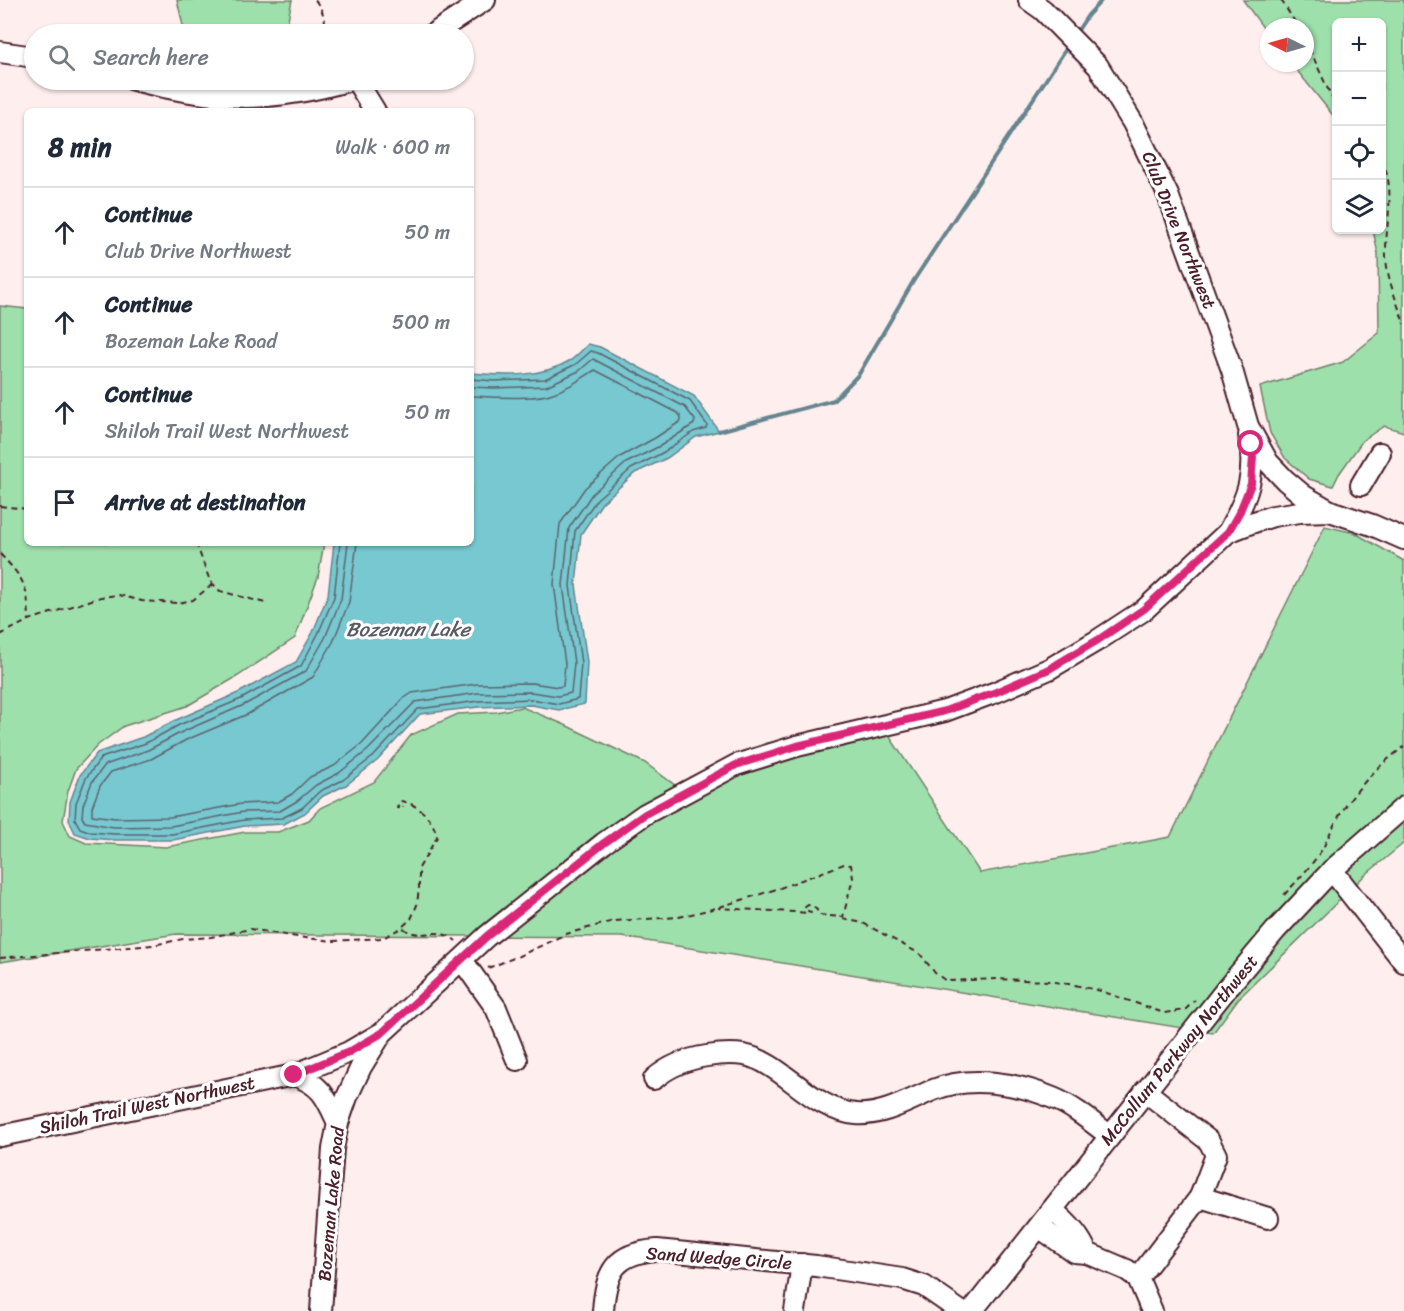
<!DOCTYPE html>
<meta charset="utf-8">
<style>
:root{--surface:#fff;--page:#f6f6f7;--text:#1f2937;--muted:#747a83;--line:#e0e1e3}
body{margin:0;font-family:Sriracha,sans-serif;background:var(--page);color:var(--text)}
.controls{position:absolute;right:18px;top:18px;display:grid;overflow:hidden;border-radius:9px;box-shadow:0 2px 4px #0004}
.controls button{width:54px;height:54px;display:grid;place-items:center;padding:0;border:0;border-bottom:2px solid var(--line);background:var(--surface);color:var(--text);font:30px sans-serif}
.compass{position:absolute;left:1260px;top:18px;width:54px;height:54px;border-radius:50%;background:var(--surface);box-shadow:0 2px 4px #0004;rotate:275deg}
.stop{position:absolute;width:18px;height:18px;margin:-14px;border:4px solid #db2777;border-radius:50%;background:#fff}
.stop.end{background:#db2777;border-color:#fff;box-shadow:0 2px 6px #0008}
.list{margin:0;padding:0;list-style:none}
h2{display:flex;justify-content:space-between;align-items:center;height:78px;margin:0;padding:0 24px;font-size:26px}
h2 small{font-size:20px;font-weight:400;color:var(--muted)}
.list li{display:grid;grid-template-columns:39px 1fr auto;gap:18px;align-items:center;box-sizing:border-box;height:90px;padding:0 24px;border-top:2px solid var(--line)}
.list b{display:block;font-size:22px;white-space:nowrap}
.list p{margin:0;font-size:20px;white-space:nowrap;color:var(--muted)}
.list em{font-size:20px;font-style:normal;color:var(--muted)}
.icon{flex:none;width:33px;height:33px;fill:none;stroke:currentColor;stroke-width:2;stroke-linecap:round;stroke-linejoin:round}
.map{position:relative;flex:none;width:1404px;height:1311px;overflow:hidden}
.search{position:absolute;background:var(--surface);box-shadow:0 2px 4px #0004;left:24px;top:24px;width:450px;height:66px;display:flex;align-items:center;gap:15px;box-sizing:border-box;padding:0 21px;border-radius:33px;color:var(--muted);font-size:22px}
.panel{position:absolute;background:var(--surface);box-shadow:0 2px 4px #0004;left:24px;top:108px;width:450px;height:438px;border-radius:9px}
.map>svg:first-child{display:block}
.green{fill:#9de0ab;stroke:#74806b;stroke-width:1.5}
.water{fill:#77c8d0;stroke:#65848e;stroke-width:1.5}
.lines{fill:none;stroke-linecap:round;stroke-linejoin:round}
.shore{stroke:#5c636d;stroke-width:1.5}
.stream{stroke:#65848e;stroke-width:4}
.minor-casing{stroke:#4a1f2b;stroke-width:24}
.path{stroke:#4a1f2b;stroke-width:2;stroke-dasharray:6 4.5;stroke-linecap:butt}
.minor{stroke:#fff;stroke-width:20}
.route{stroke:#db2777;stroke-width:8}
.labels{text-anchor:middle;stroke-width:6;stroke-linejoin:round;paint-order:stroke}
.street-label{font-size:18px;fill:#4a1f2b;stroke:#fff}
.water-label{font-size:20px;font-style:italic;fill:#5a5a65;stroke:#fff}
</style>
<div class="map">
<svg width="1404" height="1311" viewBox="0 0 1404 1311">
<rect width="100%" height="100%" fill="#feefee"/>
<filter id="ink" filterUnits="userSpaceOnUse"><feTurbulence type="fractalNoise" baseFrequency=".0167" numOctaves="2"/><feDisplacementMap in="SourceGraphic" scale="12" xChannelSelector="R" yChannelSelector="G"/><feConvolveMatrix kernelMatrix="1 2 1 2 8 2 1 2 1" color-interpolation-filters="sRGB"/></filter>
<g filter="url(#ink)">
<g class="green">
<polygon points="177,0 292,0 285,34 185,34"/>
<polygon points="1243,0 1404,0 1404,432 1384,426 1363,440 1339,474 1333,486 1309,479 1285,458 1270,433 1260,387 1343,362 1379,333 1378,254 1373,230 1382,230 1382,22 1336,22 1336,119 1291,63 1305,63 1305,27 1269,27 1269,36"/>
<polygon points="196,80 275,80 272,94 197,87"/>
<polygon points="0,306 27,309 27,543 324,543 318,577 295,638 238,676 187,706 124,726 98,745 76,769 68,791 63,821 70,836 86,843 166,847 245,832 278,832 309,820 320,808 374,782 411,735 458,714 496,712 522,707 563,724 645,763 679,788 766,743 886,731 980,873 1170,837 1325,526 1355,533 1404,561 1404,843 1364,876 1238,999 1213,1033 622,937 176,934 0,962"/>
</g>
<path class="water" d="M588,344L600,347L694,396L719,431L696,437L667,458L635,473L602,503L581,534L576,585L587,662L585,704L559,710L531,705L479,707L420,714L378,760L346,785L323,796L305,813L284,824L245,826L173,840H114L90,838L75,833L69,820L70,802L80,775L97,753L143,737L176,720L238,693L296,662L313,632L328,595L334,543H471V373C505,376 541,378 571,360C577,356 582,350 588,344Z"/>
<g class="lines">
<g class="shore">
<polyline points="340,543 334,597 318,634 301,666 241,699 179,725 146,743 101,758 86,778 76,803 75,819 80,828 91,832 114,834 172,834 244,820 282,818 302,808 320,791 343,780 374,756 418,709 479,701 531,699 559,704 578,699 581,663 570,586 575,531 597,499 631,469 664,452 693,432 706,428 707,425 690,401 598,353 591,351 576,364 545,379 494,381 471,379"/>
<polyline points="348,543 341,599 325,638 306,671 244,705 182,732 148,750 105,765 92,782 83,805 82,817 85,822 114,827 171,826 243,812 280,811 297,801 316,785 339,773 368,750 415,702 478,693 531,692 558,696 571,693 574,663 563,585 569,528 592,494 626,463 660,446 694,424 695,420 685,407 593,359 579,371 546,386 494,388 471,387"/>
<path d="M357,543L349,602L333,642L313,677L248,714L186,740L151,759L111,772L100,786L92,807V815L115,818L170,817L241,804L278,802L292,794L310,777L334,766L362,744L403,699L412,693L477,684L532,683L558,687L563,686L565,664L554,584L560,524L585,488L620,457L655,438L681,421V417L678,413L595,370C581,379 567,389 550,394C533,400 490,397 471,396"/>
</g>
<g class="stream">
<polyline points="1078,30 1088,15 1102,0"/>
<polyline points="719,431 834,400 859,374 914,280 1066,49"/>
</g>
<g class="minor-casing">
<g id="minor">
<polyline points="1029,0 1043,10 1098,66 1133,123 1168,195 1232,370 1248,426 1268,462 1285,480 1304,496 1330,511"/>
<polyline points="433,34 485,0"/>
<polyline points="0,52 34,57"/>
<path d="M134,80C217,101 268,104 351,80"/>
<polyline points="356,80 375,111"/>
<polyline points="1361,485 1380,453"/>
<path d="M1228,532C1248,497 1256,476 1249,435"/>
<polyline points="1332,870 1404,962"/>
<polyline points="462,960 496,1008 517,1060"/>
<path d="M294,1075C322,1085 326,1097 338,1123"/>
<path d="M654,1079C670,1065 687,1059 707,1056C719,1054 732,1053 744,1055C782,1062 813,1111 856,1114C883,1116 909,1100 933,1090C970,1075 1017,1083 1053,1098C1073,1106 1093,1123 1110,1136"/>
<polyline points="0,1136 294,1075 349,1052 380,1034"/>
<polyline points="1200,1197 1268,1218"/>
<path d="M1052,1210C1067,1222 1080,1235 1087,1253"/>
<polyline points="1039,1227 1074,1252 1087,1253 1127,1270 1138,1278 1152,1311"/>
<polyline points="1138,1278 1200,1197 1216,1155 1209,1141 1145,1091"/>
<polyline points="321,1311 333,1149 338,1123 347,1097 361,1067 382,1033 487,936 604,843 645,814 736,765 797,746 945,711 996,692 1049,669 1098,640 1144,610 1228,532 1251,523 1273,516 1300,512 1330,511 1372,525 1404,539"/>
<path d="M603,1311C606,1271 615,1253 657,1250L816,1266L902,1279L924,1286L960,1311"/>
<polyline points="795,1311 802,1264"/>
<polyline points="972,1311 1228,987 1275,931 1332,870 1404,807"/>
</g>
</g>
<g class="path">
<path d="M315,0C323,10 327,22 325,34"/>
<polyline points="1281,0 1298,27"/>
<polyline points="1305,39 1331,96 1336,103"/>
<path d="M1382,159C1396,193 1386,218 1386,251C1385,275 1397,301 1404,324"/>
<polyline points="0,506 27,509"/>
<polyline points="196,543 210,581 220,591 265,603"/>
<path d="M0,554C24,579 28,586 29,620L101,597L119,595L142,601L178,603L193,600L213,584"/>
<polyline points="0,635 29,620"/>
<path d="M1284,895C1298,880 1312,865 1323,848C1328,838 1332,828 1338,818C1354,791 1378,765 1404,747"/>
<polyline points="843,919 863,923 920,954 935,973 946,981 996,979 1049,981 1075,985 1101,991 1164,1013 1185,1010 1195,1000"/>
<path d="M403,928C421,942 436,924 456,941"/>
<path d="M0,958L153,945L183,939L211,937L250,929L297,937L333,941L383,938L401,928L411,919L417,905L419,887V868L437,837C434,820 418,803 400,801L397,808L402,809L403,806"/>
<path d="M488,968L519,956L566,934L614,921L679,917L716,908L780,888L844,864L851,865L853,878L843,917L819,915C817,909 815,906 808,905L804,908L811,913L718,908"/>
</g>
<use href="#minor" class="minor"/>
</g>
</g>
<g class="lines" filter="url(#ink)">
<polyline class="route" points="294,1075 349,1052 382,1033 487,936 604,843 645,814 708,780 736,765 797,746 945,711 996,692 1049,669 1098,640 1144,609 1228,532 1240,511 1251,484 1253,457 1251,444"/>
</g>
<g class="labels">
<g class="street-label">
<text transform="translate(1179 230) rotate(68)" y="6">Club Drive Northwest</text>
<text transform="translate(1179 1050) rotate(-51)" y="6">McCollum Parkway Northwest</text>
<text transform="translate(147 1105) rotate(-12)" y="6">Shiloh Trail West Northwest</text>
<text transform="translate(331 1204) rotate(-85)" y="6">Bozeman Lake Road</text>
<text transform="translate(719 1258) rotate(4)" y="6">Sand Wedge Circle</text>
</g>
<g class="water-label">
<text x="408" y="636">Bozeman Lake</text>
</g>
</g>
</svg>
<div class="controls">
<button>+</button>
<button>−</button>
<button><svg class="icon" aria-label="locate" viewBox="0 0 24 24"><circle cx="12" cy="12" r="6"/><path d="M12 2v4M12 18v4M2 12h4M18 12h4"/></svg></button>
<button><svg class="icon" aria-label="layers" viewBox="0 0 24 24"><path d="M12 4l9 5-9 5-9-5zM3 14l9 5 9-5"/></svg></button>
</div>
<svg class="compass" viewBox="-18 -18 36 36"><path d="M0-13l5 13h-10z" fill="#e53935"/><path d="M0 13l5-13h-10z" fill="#747a83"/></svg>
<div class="stop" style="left:1251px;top:444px"></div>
<div class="stop end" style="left:294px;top:1075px"></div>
<div class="search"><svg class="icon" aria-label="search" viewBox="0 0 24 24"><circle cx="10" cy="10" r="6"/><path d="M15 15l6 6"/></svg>Search here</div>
<section class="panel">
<h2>8 min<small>Walk · 600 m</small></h2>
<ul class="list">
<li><svg class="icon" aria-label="ahead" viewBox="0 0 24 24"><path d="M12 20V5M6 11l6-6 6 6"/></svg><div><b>Continue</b><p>Club Drive Northwest</p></div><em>50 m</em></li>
<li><svg class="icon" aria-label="ahead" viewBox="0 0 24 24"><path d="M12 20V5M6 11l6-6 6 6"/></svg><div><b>Continue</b><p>Bozeman Lake Road</p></div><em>500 m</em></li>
<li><svg class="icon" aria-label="ahead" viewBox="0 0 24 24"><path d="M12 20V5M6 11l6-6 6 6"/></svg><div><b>Continue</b><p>Shiloh Trail West Northwest</p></div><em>50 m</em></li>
<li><svg class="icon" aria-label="arrive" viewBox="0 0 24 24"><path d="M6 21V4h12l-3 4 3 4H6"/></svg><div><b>Arrive at destination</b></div></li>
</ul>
</section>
</div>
